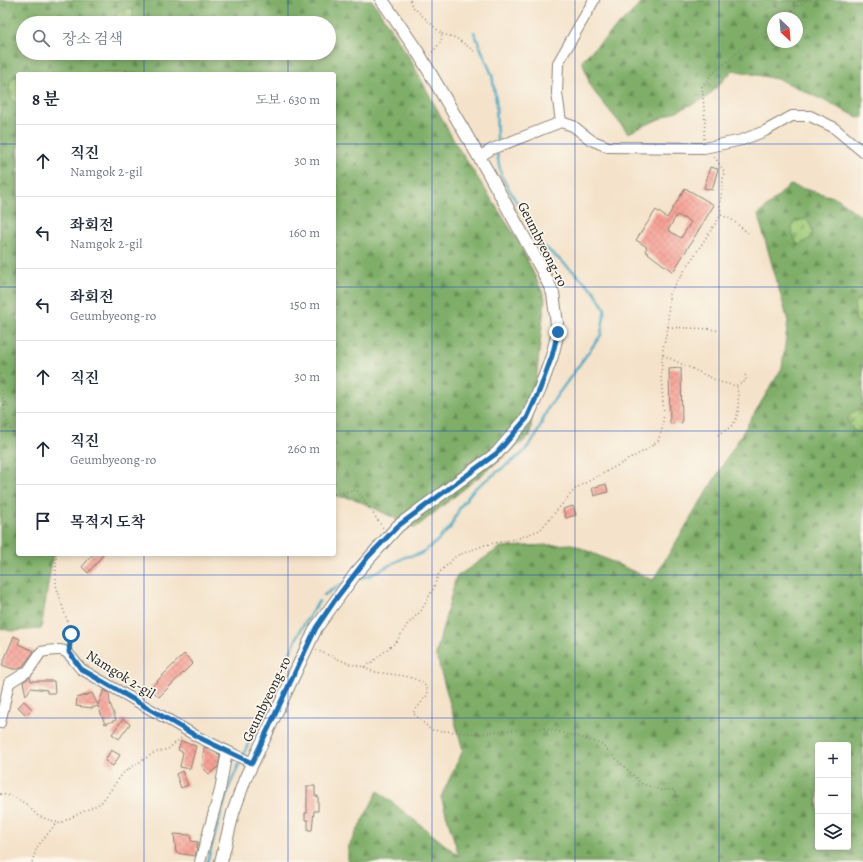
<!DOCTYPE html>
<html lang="ko">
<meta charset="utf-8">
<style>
:root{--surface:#fff;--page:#f6f6f7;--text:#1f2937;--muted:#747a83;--line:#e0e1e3}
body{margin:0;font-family:Alegreya,"Noto Serif KR",serif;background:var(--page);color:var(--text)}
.controls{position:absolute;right:12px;bottom:12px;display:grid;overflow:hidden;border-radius:4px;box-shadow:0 2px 6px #0003}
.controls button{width:36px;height:36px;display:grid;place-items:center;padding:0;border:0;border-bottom:1px solid var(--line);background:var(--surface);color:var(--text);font:20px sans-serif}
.compass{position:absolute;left:767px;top:12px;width:36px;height:36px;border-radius:50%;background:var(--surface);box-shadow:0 2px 6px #0003;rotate:154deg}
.stop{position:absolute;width:12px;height:12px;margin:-9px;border:3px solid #1f6fb2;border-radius:50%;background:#fff}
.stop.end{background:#1f6fb2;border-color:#fff;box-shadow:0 1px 4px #0008}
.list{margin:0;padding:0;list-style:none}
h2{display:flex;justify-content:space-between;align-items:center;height:52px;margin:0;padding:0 16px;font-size:17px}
h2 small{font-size:13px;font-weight:400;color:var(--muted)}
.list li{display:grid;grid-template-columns:26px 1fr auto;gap:12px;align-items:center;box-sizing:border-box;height:72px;padding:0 16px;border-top:1px solid var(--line)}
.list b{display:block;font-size:15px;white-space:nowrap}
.list p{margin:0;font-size:13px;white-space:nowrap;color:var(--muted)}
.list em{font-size:13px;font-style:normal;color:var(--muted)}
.icon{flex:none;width:22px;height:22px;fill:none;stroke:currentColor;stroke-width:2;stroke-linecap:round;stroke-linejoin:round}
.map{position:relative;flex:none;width:863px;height:862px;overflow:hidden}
.search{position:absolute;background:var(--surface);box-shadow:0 2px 6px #0003;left:16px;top:16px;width:320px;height:44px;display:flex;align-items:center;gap:10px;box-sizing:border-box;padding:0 14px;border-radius:22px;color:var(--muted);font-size:15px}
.panel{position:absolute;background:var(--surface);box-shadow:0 2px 6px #0003;left:16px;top:72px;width:320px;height:484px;border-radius:4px}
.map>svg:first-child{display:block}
.forest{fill:url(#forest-firs);stroke:#4d6542;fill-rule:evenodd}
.cemetery{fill:url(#cemetery-stones);stroke:#5c734a}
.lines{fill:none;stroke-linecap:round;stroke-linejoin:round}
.stream{stroke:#43a8c3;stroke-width:2.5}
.building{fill:url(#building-cross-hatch);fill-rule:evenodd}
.minor-casing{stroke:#888073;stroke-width:12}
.tertiary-casing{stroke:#888073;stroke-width:14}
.path{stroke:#888073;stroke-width:1.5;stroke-dasharray:1 3;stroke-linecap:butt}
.minor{stroke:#fff;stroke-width:10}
.tertiary{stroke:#fff;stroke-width:12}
.route{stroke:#1f6fb2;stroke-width:5}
.grid{fill:none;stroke:#1d4ed8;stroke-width:1;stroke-opacity:0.55}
.labels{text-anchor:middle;stroke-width:3.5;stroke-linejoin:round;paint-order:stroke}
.street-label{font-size:14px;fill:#1c1c1c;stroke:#fbf7ec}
</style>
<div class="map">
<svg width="863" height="862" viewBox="0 0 863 862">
<defs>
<pattern id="forest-firs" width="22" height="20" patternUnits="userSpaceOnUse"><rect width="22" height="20" fill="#7eae68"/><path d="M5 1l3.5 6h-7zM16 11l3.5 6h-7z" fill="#668d55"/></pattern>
<pattern id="cemetery-stones" width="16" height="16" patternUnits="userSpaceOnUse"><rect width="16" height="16" fill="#9dca77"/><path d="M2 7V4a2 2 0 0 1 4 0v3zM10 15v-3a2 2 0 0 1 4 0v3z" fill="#87ad66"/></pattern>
<pattern id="building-cross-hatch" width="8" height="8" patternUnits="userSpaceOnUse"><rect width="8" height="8" fill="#f7a095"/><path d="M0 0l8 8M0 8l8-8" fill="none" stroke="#d38980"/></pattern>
</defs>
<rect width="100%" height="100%" fill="#fbf7ec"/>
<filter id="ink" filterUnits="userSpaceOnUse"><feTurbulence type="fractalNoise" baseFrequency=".025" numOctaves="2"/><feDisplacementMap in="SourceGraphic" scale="8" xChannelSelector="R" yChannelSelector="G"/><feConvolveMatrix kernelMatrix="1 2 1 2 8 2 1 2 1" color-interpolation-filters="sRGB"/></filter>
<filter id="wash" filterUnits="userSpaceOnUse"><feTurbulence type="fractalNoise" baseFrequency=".012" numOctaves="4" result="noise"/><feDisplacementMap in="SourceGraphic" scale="16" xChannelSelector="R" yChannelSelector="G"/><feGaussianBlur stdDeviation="0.9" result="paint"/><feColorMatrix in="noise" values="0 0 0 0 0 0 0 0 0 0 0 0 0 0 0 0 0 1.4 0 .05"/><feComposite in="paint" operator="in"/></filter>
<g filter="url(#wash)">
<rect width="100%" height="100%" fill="#f4e3ca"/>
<g class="forest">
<path d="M0,0H372L409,57L455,143L519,242L545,298L530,436L415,528L355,499L334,496V74H18V554H53L41,629L11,631L0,628ZM23,23H329V53H23Z"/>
<path d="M645,0H863V117L860,118L781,80L733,70L706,98L628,133L591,88L582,60ZM773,18H797V42H773Z"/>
<path d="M790,185L837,198L863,218V862H348V848L378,791L459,856L441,797L463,750L436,654L456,577L501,547L572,544L653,580L782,368L788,321L758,215ZM818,745H848V847H818Z"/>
</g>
<g class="cemetery">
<polygon points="128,8 133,9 133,23 114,23 117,13"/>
<polygon points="18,76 18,102 13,102 9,92 11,79"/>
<polygon points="807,219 813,231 811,238 798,245 793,236 792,228 795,221"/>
<polygon points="863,295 863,321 861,323 856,321 854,303"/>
<polygon points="859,409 863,412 863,431 858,432 853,430 848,420 850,414"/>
</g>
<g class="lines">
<g class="stream">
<polyline points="474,32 492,75 496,100 497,140"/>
<polyline points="358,579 371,575 405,557 420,554 435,543 450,528 460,507 474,489 523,453 536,436 548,408 601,335 605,309 594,291 573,271 540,243 501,175 497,154"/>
<polyline points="324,595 343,583"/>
<polyline points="243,755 301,629 319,601"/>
<polyline points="207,862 229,787 241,760"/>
</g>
</g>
<g id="blocks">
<g class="building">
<polygon points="710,167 718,169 712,190 704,188"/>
<path d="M685,188L714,205L673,272L645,251L647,247L636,240L656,210L667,218ZM677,215L691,222L681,238L668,230Z"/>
<polygon points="681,368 682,423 670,424 669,369"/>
<polygon points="606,484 608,492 594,496 592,488"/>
<polygon points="573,506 576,515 566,518 563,509"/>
<polygon points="93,554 104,554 88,573 82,567"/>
<polygon points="14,636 20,639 18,644 34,651 23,666 19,669 13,669 2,665"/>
<polygon points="184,654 193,663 159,697 150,688"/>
<polygon points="30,677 31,681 54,681 55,693 47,693 47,690 31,688 26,696 23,682"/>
<polygon points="104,690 109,693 110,703 116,720 105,724 98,706 92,708 76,706 77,698 92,693 98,705"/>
<polygon points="24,701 32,709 26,715 18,707"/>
<polygon points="123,719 130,724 119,739 112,734"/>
<polygon points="181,741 196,746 190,769 180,767 183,752 178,750"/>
<polygon points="204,747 220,755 218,767 209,774 202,767"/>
<polygon points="111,750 120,755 113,766 105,761"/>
<polygon points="182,771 188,785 181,788 176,774"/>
<polygon points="307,786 315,786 315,796 318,796 318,811 314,811 312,830 308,830 308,820 305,820 305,813 307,813"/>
<polygon points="174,834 191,835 191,841 198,842 195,856 176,853"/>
</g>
</g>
</g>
<g filter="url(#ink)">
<use href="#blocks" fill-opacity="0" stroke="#888073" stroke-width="1"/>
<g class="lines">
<g class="minor-casing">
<g id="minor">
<polyline points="561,122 557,93 558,63 594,0"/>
<polyline points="479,157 492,149 561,122 573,126 591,140 608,147 704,148 742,140 765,131 792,116 810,116 833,127 863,152"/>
<path d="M9,683L28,671L41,652C68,647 65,650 81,669L198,737L252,763"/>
<polyline points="0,723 9,683"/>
<polyline points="200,862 220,790 227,751"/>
</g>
</g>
<g class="tertiary-casing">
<polyline id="tertiary" points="221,862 233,813 245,779 316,628 356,573 398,526 497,453 527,418 540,389 552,356 558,332 553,293 541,268 489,174 419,54 382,0"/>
</g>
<g class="path">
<polyline points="410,0 413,7 442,34 441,42 430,55"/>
<polyline points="782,18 807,0"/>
<polyline points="442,34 456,38 474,51"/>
<polyline points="704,139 705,120 702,86 710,76 742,49 773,26"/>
<polyline points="721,215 731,219 748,233"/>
<polyline points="668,327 710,329 719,331"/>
<polyline points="663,355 720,382 735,386 746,381 745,373"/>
<polyline points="0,374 5,416 18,443"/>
<path d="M718,435C721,432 725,431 729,428C742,418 738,399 737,385"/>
<polyline points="334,494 357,490 383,528"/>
<polyline points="56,554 56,585 71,634 71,644"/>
<polyline points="316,650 350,664 364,667 371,663 397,641 407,625 421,611 433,589 439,573 456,556 485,545 519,538 540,530 576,488 646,450 658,441 662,429 664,413 661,377 663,348 668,327 669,294 721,215 720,204 724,171 713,155"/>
<path d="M364,667C368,669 371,671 376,672C389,675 428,674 428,694L413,713L431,730L481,734L498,731L545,728L586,739L601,744L642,784L661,790H674L678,806"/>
<polyline points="0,794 12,796 26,804 38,816 59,823"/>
<polyline points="32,862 37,847 54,826 101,803 124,772 154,753 168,749 181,738"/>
</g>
<use href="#minor" class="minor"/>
<use href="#tertiary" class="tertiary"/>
</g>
</g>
<g class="lines" filter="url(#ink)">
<polyline class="route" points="71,634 69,652 81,669 198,737 252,763 316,628 335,600 368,557 398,526 497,453 527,418 540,389 552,356 558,332"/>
</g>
<path class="grid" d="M144,0V23M288,0V23M432,0V862M575,0V862M719,0V862M144,53V74M288,53V74M0,144H18M334,144H863M0,287H18M334,287H863M0,431H18M334,431H863M144,554V862M288,554V862M0,575H863M0,718H863"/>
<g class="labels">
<g class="street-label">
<text transform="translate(543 244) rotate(63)" y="5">Geumbyeong-ro</text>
<text transform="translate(121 674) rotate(32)" y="5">Namgok 2-gil</text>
<text transform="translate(266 699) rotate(-64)" y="5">Geumbyeong-ro</text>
</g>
</g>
</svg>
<div class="controls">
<button>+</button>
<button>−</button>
<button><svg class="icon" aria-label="layers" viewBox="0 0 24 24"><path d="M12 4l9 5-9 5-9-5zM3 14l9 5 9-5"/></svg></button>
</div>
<svg class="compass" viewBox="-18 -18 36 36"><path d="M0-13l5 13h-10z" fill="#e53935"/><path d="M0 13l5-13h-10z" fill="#747a83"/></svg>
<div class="stop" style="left:71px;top:634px"></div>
<div class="stop end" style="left:558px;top:332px"></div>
<div class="search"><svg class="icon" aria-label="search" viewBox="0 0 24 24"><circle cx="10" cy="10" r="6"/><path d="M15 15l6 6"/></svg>장소 검색</div>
<section class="panel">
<h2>8 분<small>도보 · 630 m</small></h2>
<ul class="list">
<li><svg class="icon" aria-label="ahead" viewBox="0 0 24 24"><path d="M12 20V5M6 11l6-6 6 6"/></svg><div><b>직진</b><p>Namgok 2-gil</p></div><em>30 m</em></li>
<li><svg class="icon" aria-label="left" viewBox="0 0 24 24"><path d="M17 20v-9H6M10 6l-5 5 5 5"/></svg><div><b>좌회전</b><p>Namgok 2-gil</p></div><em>160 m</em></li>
<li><svg class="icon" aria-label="left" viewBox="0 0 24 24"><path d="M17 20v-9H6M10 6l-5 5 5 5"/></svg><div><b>좌회전</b><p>Geumbyeong-ro</p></div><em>150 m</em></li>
<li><svg class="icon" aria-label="ahead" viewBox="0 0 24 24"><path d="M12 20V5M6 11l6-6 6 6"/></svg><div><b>직진</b></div><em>30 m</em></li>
<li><svg class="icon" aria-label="ahead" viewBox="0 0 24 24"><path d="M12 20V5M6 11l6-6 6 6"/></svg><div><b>직진</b><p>Geumbyeong-ro</p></div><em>260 m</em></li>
<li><svg class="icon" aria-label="arrive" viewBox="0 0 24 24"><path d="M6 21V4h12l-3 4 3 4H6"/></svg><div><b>목적지 도착</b></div></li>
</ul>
</section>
</div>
